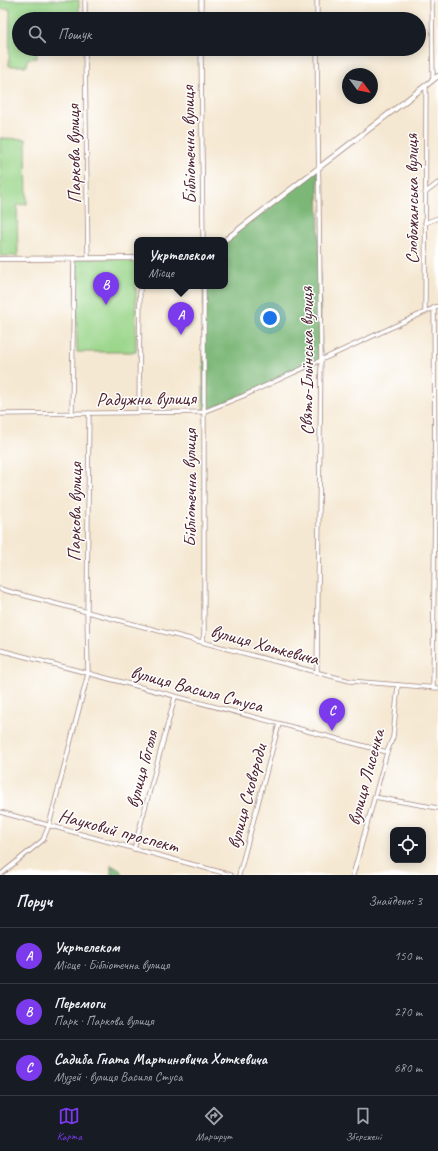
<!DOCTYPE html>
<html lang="uk">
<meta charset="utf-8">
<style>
:root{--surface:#171b24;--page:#242831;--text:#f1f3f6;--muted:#9ea1a6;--line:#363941;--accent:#7c3aed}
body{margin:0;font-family:Caveat,sans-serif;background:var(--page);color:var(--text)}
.controls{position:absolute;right:12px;bottom:12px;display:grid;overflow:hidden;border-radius:8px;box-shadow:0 2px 10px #0003}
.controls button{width:36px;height:36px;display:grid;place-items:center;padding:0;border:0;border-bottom:1px solid var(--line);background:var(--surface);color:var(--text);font:20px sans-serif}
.compass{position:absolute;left:342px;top:68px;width:36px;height:36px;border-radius:50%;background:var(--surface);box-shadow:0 2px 10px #0003;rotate:122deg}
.you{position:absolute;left:270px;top:318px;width:14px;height:14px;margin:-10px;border:3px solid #fff;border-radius:50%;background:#1a73e8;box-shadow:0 0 0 6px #1a73e833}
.badge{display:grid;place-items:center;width:26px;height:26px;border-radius:50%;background:var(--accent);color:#fff;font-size:13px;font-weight:700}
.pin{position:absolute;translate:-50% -33px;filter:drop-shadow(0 1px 2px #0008)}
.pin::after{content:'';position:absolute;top:21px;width:14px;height:12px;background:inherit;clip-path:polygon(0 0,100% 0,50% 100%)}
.popup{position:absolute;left:134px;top:237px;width:94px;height:52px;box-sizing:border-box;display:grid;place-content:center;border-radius:8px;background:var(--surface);filter:drop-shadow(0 1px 3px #0005);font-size:13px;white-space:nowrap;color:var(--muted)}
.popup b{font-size:15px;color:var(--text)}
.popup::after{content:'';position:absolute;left:50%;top:100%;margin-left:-8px;border:8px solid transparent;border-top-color:var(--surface)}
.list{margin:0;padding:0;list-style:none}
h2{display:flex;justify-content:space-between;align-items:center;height:52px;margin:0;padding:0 16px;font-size:17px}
h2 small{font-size:13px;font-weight:400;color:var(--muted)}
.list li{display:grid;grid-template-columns:26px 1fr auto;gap:12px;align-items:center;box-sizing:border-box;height:56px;padding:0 16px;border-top:1px solid var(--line)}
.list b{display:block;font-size:15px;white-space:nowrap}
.list p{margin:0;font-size:13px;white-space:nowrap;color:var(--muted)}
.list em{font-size:13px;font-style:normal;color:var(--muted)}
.icon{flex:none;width:22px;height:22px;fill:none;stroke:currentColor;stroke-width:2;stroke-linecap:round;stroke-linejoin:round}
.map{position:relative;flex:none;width:438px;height:875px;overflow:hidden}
.search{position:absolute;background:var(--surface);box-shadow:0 2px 10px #0003;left:12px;right:12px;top:12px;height:44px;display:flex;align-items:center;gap:10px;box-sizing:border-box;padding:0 14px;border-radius:22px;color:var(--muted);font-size:15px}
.sheet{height:220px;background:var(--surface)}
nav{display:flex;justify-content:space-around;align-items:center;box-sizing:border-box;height:56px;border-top:1px solid var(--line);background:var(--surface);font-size:11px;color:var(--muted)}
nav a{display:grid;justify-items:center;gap:2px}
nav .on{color:var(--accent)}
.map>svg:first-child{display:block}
.green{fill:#9bd68b;stroke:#727a5b}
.forest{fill:#7cb777;stroke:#636b51}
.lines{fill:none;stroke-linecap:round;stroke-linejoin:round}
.minor-casing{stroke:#a0847e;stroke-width:5}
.tertiary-casing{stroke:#a0847e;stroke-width:6}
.minor{stroke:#fff;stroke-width:3.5}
.tertiary{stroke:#fff;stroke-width:4.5}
.labels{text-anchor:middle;stroke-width:3;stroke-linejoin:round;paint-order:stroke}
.street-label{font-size:19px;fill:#4a1f2b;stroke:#fff}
</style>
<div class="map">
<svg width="438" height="875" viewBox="0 0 438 875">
<rect width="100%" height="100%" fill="#fff"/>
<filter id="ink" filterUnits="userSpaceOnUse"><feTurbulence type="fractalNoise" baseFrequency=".025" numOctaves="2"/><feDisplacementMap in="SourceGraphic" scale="8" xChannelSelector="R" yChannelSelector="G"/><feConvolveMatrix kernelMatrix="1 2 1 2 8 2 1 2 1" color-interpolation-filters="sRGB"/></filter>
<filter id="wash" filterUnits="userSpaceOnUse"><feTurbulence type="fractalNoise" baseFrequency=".012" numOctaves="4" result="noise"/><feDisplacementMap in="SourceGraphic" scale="16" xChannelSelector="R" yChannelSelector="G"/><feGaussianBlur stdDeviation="0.9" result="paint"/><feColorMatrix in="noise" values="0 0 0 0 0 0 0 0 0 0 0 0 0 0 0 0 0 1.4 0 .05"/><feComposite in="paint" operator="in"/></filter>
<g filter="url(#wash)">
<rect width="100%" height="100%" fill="#f5e8d2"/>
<g class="green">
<polygon points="0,0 79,0 79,19 19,19 19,49 37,49 37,58 27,59 27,66 9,66 10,9 0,9"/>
<polygon points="0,138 26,139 27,204 17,205 18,256 0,256"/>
<polygon points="76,258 136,258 136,352 77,352"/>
</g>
<g class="forest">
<polygon points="318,169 321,360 203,412 204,286 225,286 225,240"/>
<polygon points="111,865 120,870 123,875 111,875"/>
</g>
</g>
<g filter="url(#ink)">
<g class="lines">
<g class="minor-casing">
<g id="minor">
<polyline points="85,0 85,19"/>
<polyline points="201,0 201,19"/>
<polyline points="317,0 317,19"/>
<polyline points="432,0 433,80"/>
<polyline points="85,49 88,258"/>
<polyline points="201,49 203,240"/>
<polyline points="425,193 438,183"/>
<polyline points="425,223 438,218"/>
<polyline points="425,312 426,86"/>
<polyline points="139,412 140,286"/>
<polyline points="72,413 74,258"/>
<polyline points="0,414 203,412 243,396 438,306"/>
<polyline points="0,589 350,681 438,688"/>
<polyline points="202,642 204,634 204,286"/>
<polyline points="0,650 387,752"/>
<polyline points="317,672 321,360 317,49"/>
<polyline points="433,688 435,476 434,307"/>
<polyline points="374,797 438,808"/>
<polyline points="0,812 231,875"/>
<polyline points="134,849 175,697"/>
<polyline points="0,875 43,840 49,825 88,674 87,612 89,413"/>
<polyline points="239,875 279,724"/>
<polyline points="353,875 387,752 393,737 398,685"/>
</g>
</g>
<g class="tertiary-casing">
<g id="tertiary">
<polyline points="225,240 438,76"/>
<polyline points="0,259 137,258"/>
</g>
</g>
<use href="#minor" class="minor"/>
<use href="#tertiary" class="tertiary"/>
</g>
</g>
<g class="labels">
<g class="street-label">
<text transform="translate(188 145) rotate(-91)" y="7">Бібліотечна вулиця</text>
<text transform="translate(73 154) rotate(-91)" y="7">Паркова вулиця</text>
<text transform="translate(411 199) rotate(-90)" y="7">Слобожанська вулиця</text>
<text transform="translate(306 361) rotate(-90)" y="7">Свято-Ільїнська вулиця</text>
<text transform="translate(146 398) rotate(-1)" y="7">Радужна вулиця</text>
<text transform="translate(189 488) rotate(-90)" y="7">Бібліотечна вулиця</text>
<text transform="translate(74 512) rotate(-89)" y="7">Паркова вулиця</text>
<text transform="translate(265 644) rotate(15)" y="7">вулиця Хоткевича</text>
<text transform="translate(197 688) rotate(15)" y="7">вулиця Василя Стуса</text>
<text transform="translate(141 769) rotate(-75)" y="7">вулиця Гоголя</text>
<text transform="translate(365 777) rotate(-75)" y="7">вулиця Лисенка</text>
<text transform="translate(246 796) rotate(-75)" y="7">вулиця Сковороди</text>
<text transform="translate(119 830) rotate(15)" y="7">Науковий проспект</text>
</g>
</g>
</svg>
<div class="controls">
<button><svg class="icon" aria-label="locate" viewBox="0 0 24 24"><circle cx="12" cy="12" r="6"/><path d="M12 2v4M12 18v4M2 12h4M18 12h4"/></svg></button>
</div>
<svg class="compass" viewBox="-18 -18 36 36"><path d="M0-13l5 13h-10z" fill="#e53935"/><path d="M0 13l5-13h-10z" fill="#9ea1a6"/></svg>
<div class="you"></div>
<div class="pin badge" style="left:181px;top:335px">A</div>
<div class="popup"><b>Укртелеком</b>Місце</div>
<div class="pin badge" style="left:106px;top:305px">B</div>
<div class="pin badge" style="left:332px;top:731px">C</div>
<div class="search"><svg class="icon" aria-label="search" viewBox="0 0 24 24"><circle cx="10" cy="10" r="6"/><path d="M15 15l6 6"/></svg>Пошук</div>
</div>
<section class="sheet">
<h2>Поруч<small>Знайдено: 3</small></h2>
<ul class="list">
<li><span class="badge">A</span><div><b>Укртелеком</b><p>Місце · Бібліотечна вулиця</p></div><em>150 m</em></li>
<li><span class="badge">B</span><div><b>Перемоги</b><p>Парк · Паркова вулиця</p></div><em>270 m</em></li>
<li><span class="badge">C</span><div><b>Садиба Гната Мартиновича Хоткевича</b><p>Музей · вулиця Василя Стуса</p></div><em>680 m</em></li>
</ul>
</section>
<nav>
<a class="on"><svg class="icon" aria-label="map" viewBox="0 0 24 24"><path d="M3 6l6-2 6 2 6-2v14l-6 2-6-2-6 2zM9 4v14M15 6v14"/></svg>Карта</a>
<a><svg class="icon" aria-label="directions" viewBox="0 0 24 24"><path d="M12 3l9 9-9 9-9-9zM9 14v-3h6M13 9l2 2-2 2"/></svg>Маршрут</a>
<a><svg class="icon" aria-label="saved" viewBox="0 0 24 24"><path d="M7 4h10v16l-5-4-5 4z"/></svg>Збережені</a>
</nav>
